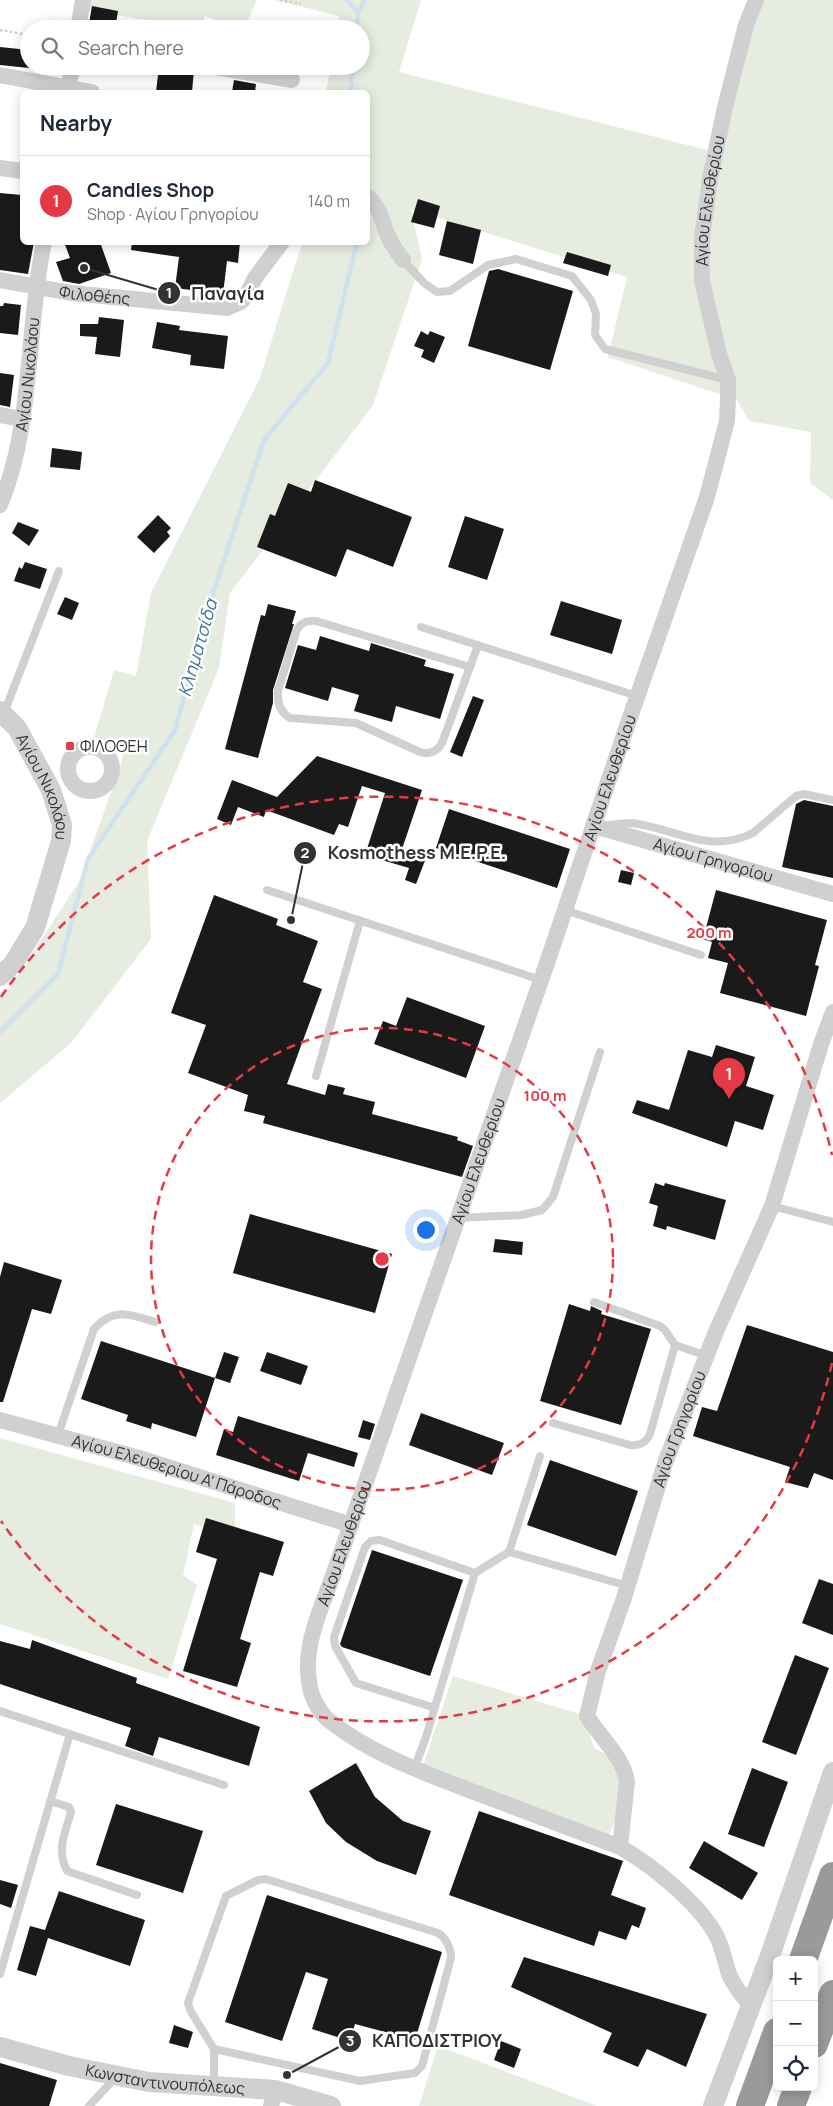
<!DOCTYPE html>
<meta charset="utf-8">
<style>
:root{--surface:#fff;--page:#f6f6f7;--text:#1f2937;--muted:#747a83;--line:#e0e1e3;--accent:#e63946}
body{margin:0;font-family:Manrope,sans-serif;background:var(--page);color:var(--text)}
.controls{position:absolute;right:15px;bottom:15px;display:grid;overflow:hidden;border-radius:8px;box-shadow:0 2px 12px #0003}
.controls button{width:45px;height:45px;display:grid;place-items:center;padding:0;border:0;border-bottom:1px solid var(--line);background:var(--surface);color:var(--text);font:25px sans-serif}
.you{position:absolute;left:425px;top:1229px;width:18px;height:18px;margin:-12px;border:4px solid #fff;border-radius:50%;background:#1a73e8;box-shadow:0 0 0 8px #1a73e833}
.badge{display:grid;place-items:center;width:32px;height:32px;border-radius:50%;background:var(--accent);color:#fff;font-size:16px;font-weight:700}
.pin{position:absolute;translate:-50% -41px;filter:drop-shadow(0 1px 2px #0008)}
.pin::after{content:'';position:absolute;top:26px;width:18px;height:15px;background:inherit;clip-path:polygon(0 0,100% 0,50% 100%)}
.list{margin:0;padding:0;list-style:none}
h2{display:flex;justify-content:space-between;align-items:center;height:65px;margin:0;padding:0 20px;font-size:21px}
h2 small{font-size:16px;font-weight:400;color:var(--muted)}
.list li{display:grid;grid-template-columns:32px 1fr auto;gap:15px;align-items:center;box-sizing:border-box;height:90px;padding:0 20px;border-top:1px solid var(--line)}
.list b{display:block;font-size:19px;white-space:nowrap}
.list p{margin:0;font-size:16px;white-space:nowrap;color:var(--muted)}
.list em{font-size:16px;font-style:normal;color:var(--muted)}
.icon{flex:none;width:28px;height:28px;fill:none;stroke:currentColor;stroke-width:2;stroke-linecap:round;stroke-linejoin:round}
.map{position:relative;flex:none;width:833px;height:2106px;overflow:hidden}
.search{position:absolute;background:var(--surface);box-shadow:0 2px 12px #0003;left:20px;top:20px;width:350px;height:55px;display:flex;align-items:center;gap:12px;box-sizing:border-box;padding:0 18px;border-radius:28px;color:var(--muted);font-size:19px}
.panel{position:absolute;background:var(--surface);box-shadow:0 2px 12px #0003;left:20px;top:90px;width:350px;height:155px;border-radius:8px}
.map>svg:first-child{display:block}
.green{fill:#e6ecdf}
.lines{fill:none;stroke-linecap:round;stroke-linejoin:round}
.stream{stroke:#cfe2ee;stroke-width:4.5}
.building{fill:#1a1a1a}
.path{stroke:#cdcdcd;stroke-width:2.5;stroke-dasharray:2.5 2.5;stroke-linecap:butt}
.service{stroke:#d0d0d0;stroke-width:8}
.minor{stroke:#d0d0d0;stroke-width:16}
.tertiary{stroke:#d0d0d0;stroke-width:20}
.motorway{stroke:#9a9a9a;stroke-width:28}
.ring{fill:none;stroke:#e63946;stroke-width:2.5;stroke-dasharray:9 6}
.poi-dot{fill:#e63946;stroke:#fff;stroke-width:2}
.labels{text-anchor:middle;stroke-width:5;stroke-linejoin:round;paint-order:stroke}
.street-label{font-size:16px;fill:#333;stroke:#fff}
.poi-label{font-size:16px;fill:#333;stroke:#fff;text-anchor:start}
.water-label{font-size:18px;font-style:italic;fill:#3f7597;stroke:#fff}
.centre{fill:#e63946;stroke:#fff;stroke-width:2.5}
.ring-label{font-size:15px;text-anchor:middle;font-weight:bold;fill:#e63946;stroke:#fff;stroke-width:5;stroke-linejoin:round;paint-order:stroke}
.leader{fill:none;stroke:#333;stroke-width:2}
.callout-dot{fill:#333;stroke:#fff;stroke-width:2}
.mark-label{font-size:15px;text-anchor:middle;font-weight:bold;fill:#fff}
.callout-label{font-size:18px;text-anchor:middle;font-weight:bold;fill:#333;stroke:#fff;stroke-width:5;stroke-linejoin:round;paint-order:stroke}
</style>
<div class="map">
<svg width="833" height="2106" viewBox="0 0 833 2106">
<rect width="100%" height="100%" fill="#fff"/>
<g class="green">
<polygon points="82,0 257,0 244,29 204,16 203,28 80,10"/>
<polygon points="275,0 421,0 399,72 715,152 756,0 833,0 833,500 810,483 811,432 749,421 737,400 608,357 627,277 411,209 422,259 373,405 230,593 219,668 147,841 151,939 71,1043 0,1103 0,993 9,989 79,882 122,761 124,746 94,738 114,670 136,676 151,593 260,378 302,243 368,242 368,92 326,92 331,66 361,66 361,29 337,29 339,16"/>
<polygon points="0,1438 235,1503 235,1535 194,1524 183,1575 197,1585 168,1679 0,1624"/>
<polygon points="453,1676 583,1715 594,1748 622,1763 625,1800 608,1837 423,1766"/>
<polygon points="438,2046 597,2106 419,2106"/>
</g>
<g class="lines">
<g class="stream">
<polyline points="347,0 358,12 357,29"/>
<polyline points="358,12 365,0"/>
<polyline points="350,92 353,66"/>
<polyline points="0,1032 58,974 88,859 175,730 206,615 264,440 328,363 357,242"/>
</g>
</g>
<g class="building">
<polygon points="92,6 118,11 115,29 88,29"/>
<polygon points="0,47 29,50 29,68 0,65"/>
<polygon points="159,66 194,70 192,92 156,92"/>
<polygon points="234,80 256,84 255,92 232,92"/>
<polygon points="0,193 22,195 22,242 34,242 28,274 0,270"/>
<polygon points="418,199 440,206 434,228 411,222"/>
<polygon points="447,221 481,230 473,264 439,255"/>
<polygon points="64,242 100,242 111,273 79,284 63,281 56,262 70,258"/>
<polygon points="132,242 240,242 238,263 227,261 223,294 175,288 179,257 131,250"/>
<polygon points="567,252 611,265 608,276 563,263"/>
<polygon points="498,269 573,291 550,370 468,346 489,271"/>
<polygon points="4,303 21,305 18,335 0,333 0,306 3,306"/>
<polygon points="99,317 124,320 120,357 95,354 97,337 80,336 80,324 98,324"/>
<polygon points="157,322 180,326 179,330 228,336 224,369 190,365 191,355 152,348"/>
<polygon points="421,331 428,335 430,331 445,337 434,363 421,357 424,350 414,346"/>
<polygon points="0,373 14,375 10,407 0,405"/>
<polygon points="52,448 82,452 80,470 50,467"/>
<polygon points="315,480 412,517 393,567 347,549 336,577 257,547 270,514 275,516 288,483 311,492"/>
<polygon points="158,515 171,528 167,532 170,536 154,553 137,537"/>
<polygon points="465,516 504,529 487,580 448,567"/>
<polygon points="18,522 39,530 29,546 12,533"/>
<polygon points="25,562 47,569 40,589 14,581 19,567 22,569"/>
<polygon points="65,597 79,603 72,620 57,614"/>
<polygon points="561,601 622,620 612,654 550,635"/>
<polygon points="268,604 296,611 292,624 294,624 273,690 273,703 258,758 225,749 261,615 265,616"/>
<polygon points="320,636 369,651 371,643 426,660 424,666 454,674 440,719 396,706 392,722 354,711 359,695 332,687 328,701 285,688 298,645 316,650"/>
<polygon points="473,696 484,700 462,757 450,752"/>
<polygon points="317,756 422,790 402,849 426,858 416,884 405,880 409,868 365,855 385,793 362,786 348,827 339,824 334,835 266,810 264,817 238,807 231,825 217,819 232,780 277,797"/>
<polygon points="804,800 833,806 833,878 782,867 796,804"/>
<polygon points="449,809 570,849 557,888 436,848"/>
<polygon points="621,870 634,873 631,885 618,882"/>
<polygon points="716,890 827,920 815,965 819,966 806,1016 720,993 728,963 708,958 712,942 703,939"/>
<polygon points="214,895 278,919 276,925 318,941 303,982 322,989 287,1084 325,1095 328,1084 345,1088 343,1094 375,1102 372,1114 458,1137 457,1140 473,1146 462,1177 263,1123 265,1116 244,1111 248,1095 188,1073 206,1025 171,1013"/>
<polygon points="407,997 485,1026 466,1078 374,1044 383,1021 396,1026"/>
<polygon points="716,1045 755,1057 746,1086 774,1095 763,1130 735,1121 727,1147 632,1113 637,1100 669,1110 688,1050 712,1057"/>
<polygon points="655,1183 664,1186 665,1183 726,1200 715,1240 667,1226 666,1230 653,1226 658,1206 649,1203"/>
<polygon points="250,1214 392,1254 375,1313 233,1273"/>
<polygon points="495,1239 523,1242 522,1255 493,1252"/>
<polygon points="4,1262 62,1280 51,1314 32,1309 3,1402 0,1402 0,1277"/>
<polygon points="569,1304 590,1311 591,1306 602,1311 601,1314 651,1329 621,1425 540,1401"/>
<polygon points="747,1325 833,1352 833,1480 814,1473 808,1488 785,1482 790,1467 693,1436 702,1407 717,1411"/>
<polygon points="101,1341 215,1378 196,1437 152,1423 151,1429 126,1421 128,1415 81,1399"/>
<polygon points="224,1352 239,1357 230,1383 215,1378"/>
<polygon points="267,1352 308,1366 301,1385 260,1371"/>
<polygon points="421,1413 504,1443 492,1475 409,1445"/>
<polygon points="238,1416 358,1453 354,1467 308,1453 299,1481 216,1455 224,1429 233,1432"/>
<polygon points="363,1420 375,1424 370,1440 358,1437"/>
<polygon points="550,1460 638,1491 616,1556 527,1525"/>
<polygon points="206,1518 284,1542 273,1576 260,1572 240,1639 251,1643 237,1687 183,1671 217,1559 196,1552"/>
<polygon points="372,1550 463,1580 430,1676 342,1647 340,1644"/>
<polygon points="819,1579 833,1584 833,1635 802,1623"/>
<polygon points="32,1640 137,1678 136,1683 260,1727 249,1766 159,1737 153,1756 125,1746 131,1728 0,1684 0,1641 30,1649"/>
<polygon points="795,1655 829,1668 796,1755 762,1742"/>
<polygon points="356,1763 375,1797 403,1821 431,1831 416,1875 377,1861 346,1842 326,1823 309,1791"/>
<polygon points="752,1768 788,1782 764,1847 728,1834"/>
<polygon points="116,1804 203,1831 183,1893 96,1865"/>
<polygon points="479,1811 623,1861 611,1895 646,1908 639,1928 632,1925 626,1940 599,1931 594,1946 449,1895"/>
<polygon points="704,1841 758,1873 742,1900 689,1868"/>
<polygon points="0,1880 18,1885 11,1908 0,1904"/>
<polygon points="59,1891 145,1920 130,1966 48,1938 36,1976 17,1970 30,1926 45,1930"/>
<polygon points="267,1895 442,1952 415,2040 355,2024 350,2041 312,2029 328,1979 306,1972 282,2041 225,2022"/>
<polygon points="524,1957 707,2014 686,2067 647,2049 638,2067 603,2052 612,2033 511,1987"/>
<polygon points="174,2025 193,2032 188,2048 169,2043"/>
<polygon points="501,2041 521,2049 514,2068 494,2060"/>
<polygon points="0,2063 57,2080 49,2106 0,2106"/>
</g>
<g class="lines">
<g class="path">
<polyline points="280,0 301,4"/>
<polyline points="0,30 29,35"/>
</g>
<g class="service">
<polyline points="403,260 424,283 437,292 450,291 488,265 516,259 572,276 591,300 596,314 595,335 605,349 728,380"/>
<polyline points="421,627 637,696"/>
<path d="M470,667L316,621C306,620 300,623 296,632L278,691C277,702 280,712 290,718L356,723L420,752C430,755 437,752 442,743L478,645"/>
<polyline points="4,713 59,571"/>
<path d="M608,825C616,824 624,823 632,823C674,828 709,855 753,833L796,796L804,794L833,800"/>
<polyline points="267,890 541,980"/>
<polyline points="565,910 701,955"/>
<polyline points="316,1076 360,921"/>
<polyline points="772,1206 833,1222"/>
<polyline points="457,1218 522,1215 542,1210 553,1197 600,1052"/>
<polyline points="594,1302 660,1326 665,1330 675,1345 707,1356"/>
<path d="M553,1423L630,1445C639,1446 646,1443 650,1434L675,1345"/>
<path d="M58,1435L94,1329C114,1307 130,1314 155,1322"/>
<polyline points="509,1552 628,1586"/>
<polyline points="475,1573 509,1552 540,1456"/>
<polyline points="0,1711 224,1785"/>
<polyline points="414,1769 426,1737 475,1573 380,1540 371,1541 365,1547 334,1637 335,1646 356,1683 435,1708"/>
<path d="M50,1801L69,1807L71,1812C65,1834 56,1849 67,1871L137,1895"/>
<polyline points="0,1974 70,1734"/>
<path d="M214,2049L360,2081L415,2073L422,2066L451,1958C451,1948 446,1938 438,1933L266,1879L258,1880L226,1896L188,2003L190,2010L214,2049V2085"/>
<polyline points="89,2106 115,2078"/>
</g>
<g class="minor">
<polyline points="78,29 83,0"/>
<polyline points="209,66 292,80"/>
<polyline points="0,75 92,92"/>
<polyline points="68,92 72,66"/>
<polyline points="0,168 22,171"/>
<path d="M368,197C383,211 381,223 390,240C393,247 399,254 403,260"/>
<path id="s1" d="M0,280L71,293L227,308L241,302L246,296L255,278L282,242"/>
<polyline points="0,415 22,419"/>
<path id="s2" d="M0,505C34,424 26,328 44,242"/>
<circle cx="90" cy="769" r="22"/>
<path id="s3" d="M594,826L833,894"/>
<path id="s4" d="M0,1420L139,1458L351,1525"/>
<path id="s5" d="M620,1847L627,1781C623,1757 600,1737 587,1716L598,1671L624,1598L665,1463L715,1334L772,1206L821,1044L833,1012"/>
<path id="s6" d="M751,2006C742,1996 734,1986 729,1974C725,1962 723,1949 717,1937C701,1905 652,1865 620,1847C571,1829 523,1810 474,1792C425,1773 373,1755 331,1722C321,1715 312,1699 310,1687C301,1648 322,1607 335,1570L547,963L627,726L707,497L727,421L728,399V380L719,354L702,281V238L710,179L725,107L746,25L756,0"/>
<polyline points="271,2106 276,2090"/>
</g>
<g class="tertiary">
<path id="s7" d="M0,711L17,728L51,790L62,825L61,841L35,928L13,964L0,976"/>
<path id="s8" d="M0,2047L69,2066L149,2082L276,2090L331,2106"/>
<polyline points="713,2106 772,1950 833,1772"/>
</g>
<g class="motorway">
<polyline points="803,1960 833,1876"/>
<polyline points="814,2044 833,1994"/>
<polyline points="750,2106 777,2032"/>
<polyline points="791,2106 798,2087"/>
</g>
</g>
<g class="ring">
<circle cx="382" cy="1259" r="231"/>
<path d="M832 1363A462 462 0 0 1 1 1521M1 997A462 462 0 0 1 832 1155"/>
</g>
<rect class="poi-dot" x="65" y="741" width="10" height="10" rx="2.5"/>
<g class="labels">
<g class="street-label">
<text dy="6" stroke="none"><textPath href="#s6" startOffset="2129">Αγίου Ελευθερίου</textPath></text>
<text dy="6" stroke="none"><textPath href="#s1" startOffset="96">Φιλοθέης</textPath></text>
<text dy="6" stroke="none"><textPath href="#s2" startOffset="134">Αγίου Νικολάου</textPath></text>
<text dy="6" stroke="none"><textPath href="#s6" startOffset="1529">Αγίου Ελευθερίου</textPath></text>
<text dy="6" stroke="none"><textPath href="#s7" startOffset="89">Αγίου Νικολάου</textPath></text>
<text dy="6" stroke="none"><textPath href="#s3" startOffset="124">Αγίου Γρηγορίου</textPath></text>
<text dy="6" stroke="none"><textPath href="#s6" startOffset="1124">Αγίου Ελευθερίου</textPath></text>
<text dy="6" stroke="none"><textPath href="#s5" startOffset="445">Αγίου Γρηγορίου</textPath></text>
<text dy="6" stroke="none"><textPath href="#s4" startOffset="184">Αγίου Ελευθερίου Α' Πάροδος</textPath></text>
<text dy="6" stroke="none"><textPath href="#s6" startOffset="719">Αγίου Ελευθερίου</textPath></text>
<text dy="6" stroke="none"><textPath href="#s8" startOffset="169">Κωνσταντινουπόλεως</textPath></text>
</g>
<g class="poi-label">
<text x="80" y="752">ΦΙΛΟΘΕΗ</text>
</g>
<g class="water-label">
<text transform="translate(198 648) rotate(-74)" y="6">Κληματσίδα</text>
</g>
</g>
<circle cx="382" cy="1259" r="8" class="centre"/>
<g class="ring-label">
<text x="709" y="938">200 m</text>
<text x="545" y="1101">100 m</text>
</g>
<path class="leader" d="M84 268L169 293M291 920L305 853M287 2075L350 2041"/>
<g class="callout-dot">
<circle cx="84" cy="268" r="5"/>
<circle cx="291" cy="920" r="5"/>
<circle cx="287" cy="2075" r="5"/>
<circle cx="169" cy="293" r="12"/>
<circle cx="305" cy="853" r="12"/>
<circle cx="350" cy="2041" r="12"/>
</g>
<g class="mark-label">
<text x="169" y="298">1</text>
<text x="305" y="858">2</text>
<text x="350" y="2046">3</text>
</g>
<g class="callout-label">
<text x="228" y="300">Παναγία</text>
<text x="417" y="859">Kosmothess M.E.P.E.</text>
<text x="437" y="2047">ΚΑΠΟΔΙΣΤΡΙΟΥ</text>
</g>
</svg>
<div class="controls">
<button>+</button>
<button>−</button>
<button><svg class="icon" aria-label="locate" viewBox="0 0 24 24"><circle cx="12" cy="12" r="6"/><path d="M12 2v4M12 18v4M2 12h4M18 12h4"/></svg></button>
</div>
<div class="you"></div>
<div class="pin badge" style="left:729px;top:1099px">1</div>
<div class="search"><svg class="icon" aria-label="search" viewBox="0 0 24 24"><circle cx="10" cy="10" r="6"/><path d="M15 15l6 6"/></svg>Search here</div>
<section class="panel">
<h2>Nearby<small></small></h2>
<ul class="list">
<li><span class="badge">1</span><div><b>Candles Shop</b><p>Shop · Αγίου Γρηγορίου</p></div><em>140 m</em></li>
</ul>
</section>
</div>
